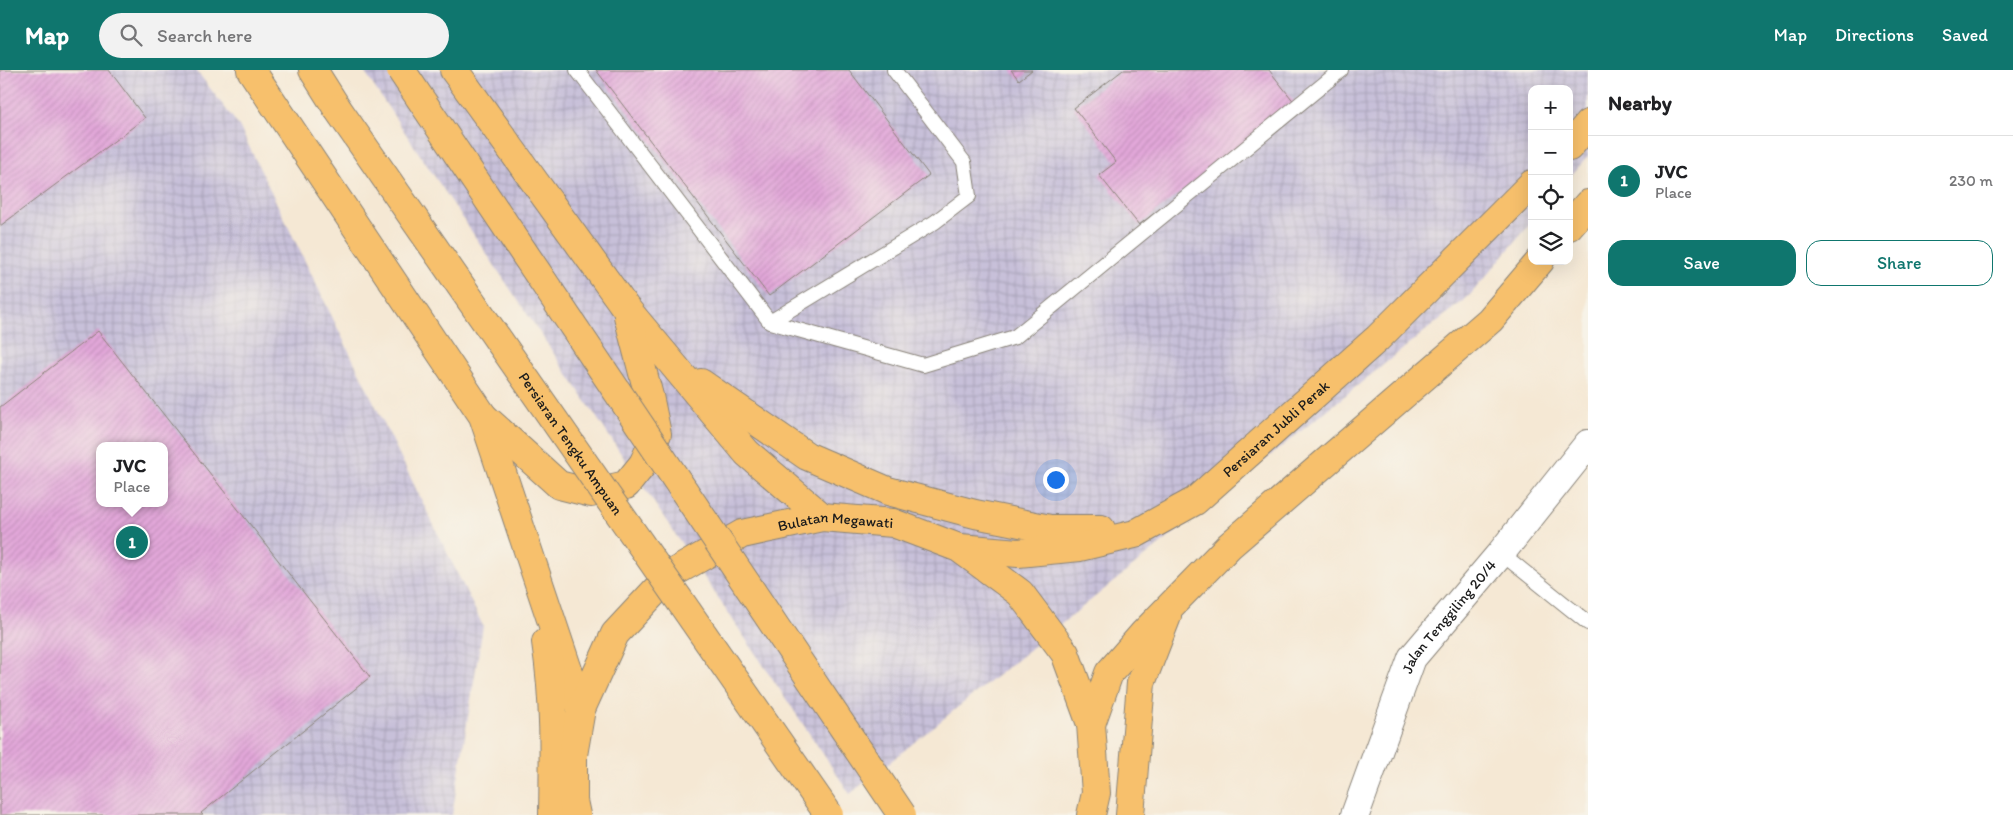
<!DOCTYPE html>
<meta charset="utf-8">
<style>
:root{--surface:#fff;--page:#f2f2f2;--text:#202124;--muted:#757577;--line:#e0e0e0;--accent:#0f766e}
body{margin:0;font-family:Itim,sans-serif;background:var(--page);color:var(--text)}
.controls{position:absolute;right:15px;top:15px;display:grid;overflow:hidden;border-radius:10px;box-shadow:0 5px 20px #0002}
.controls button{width:45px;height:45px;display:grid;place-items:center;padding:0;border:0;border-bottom:1px solid var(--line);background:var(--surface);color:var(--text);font:25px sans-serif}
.you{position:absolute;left:1055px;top:409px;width:18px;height:18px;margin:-12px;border:4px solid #fff;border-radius:50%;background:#1a73e8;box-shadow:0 0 0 8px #1a73e833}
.badge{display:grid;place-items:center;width:32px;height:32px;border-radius:50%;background:var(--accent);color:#fff;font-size:16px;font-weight:700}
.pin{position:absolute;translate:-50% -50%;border:2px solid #fff;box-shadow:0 1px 5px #0006}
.popup{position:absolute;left:96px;top:372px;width:72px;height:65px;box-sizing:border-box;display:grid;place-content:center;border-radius:10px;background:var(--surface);filter:drop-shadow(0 1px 4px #0005);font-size:16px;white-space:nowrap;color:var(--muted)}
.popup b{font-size:19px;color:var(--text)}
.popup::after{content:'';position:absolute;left:50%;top:100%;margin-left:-10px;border:10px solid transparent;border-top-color:var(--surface)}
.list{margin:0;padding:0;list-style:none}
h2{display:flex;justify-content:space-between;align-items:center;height:65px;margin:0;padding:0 20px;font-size:21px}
h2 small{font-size:16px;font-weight:400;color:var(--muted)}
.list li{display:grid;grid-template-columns:32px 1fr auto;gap:15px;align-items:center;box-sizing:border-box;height:90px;padding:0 20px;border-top:1px solid var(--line)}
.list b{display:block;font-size:19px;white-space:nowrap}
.list p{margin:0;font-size:16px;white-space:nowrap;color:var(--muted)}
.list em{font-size:16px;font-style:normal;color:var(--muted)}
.actions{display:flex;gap:10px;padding:15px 20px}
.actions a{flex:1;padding:11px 0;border:1px solid var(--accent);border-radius:15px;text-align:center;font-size:18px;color:var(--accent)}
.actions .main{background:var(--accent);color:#fff}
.icon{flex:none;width:28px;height:28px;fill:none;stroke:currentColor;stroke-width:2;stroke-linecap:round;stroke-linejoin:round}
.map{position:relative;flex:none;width:1588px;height:745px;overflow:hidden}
header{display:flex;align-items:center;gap:30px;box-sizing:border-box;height:70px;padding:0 25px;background:var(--accent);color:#fff}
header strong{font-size:24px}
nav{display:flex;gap:28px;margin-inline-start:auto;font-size:18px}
.search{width:350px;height:45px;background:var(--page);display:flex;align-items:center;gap:12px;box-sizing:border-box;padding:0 18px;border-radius:28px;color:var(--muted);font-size:19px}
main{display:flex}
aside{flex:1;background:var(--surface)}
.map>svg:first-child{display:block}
.industrial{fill:url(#industrial-grid);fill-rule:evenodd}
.building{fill:url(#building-hatch);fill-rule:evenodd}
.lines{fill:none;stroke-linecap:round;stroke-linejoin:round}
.service-casing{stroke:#888278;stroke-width:16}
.minor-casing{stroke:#888278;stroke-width:30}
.primary-casing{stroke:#888278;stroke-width:30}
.service{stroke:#fff;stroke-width:14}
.minor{stroke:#fff;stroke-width:28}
.primary{stroke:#f7c06c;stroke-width:28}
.primary-bridge-casing{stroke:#888278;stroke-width:30;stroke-linecap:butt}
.primary-bridge{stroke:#f7c06c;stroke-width:28}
.labels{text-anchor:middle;stroke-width:4.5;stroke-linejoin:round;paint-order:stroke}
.street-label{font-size:15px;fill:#1c1c1c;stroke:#f7f3e8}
</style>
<header>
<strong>Map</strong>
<div class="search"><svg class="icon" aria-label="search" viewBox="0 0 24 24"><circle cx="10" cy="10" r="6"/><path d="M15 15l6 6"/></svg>Search here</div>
<nav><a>Map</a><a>Directions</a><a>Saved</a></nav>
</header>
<main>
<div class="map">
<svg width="1588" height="745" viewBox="0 0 1588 745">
<defs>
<pattern id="industrial-grid" width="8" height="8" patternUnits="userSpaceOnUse" patternTransform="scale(1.25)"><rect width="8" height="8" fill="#c7c0d9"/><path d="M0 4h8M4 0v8" fill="none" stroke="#aaa4ba"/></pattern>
<pattern id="building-hatch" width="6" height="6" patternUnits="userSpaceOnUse" patternTransform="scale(1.25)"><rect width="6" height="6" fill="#e2a7d9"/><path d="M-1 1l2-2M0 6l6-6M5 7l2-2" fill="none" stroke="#c18fba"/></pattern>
</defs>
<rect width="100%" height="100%" fill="#f7f3e8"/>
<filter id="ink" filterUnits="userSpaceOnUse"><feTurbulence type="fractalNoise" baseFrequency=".02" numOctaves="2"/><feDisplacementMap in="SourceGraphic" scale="10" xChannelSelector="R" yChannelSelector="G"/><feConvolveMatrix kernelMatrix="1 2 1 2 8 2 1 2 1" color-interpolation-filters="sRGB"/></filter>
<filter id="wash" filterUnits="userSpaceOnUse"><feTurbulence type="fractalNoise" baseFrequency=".0096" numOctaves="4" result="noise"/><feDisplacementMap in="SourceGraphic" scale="20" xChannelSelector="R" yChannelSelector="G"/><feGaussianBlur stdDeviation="1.12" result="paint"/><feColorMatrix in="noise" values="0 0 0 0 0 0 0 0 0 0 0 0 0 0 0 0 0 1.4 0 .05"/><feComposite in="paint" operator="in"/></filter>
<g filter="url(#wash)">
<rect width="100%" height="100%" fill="#f5e8d4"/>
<g class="industrial">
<path d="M0,0H196L239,56L483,556L452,745H0ZM100,376H164V433H100Z"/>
<polygon points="363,0 1588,0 1588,86 1569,108 1569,19 1532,19 1532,152 1470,225 850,724"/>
</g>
<g id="blocks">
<g class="building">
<polygon points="0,0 109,0 145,48 0,156"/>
<polygon points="596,0 849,0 929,105 769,226"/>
<polygon points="1011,0 1032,0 1019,10"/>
<polygon points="1123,0 1269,0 1295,33 1139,155 1099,105 1116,92 1074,38"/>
<path d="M98,261L370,607L201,743L203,745H0V337ZM100,376H164V433H100Z"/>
</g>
</g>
</g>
<g filter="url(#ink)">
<use href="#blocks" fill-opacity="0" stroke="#888278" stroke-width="1"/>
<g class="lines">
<g class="service-casing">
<g id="service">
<polyline points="577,0 770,252 923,295 1015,267 1341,0"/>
<polyline points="770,252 935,152 969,126 964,92 894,0"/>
<polyline points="1501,483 1588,553"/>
</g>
</g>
<g class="minor-casing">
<g id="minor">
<path id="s1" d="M1355,745L1412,588L1501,483L1588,374"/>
</g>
</g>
<g class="primary-casing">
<g id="primary">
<polyline points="251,0 483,346 581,639"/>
<polyline points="313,0 337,38"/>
<polyline points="454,0 625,237 747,383 822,447"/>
<polyline points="1569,77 1588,54"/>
<polyline points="1569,156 1588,134"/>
<polyline points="701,313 807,386 888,421 975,444 1050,459 1101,459"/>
<polyline points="484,347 559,415 591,423 626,415 643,394 657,364 649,326 628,246"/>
<path id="s2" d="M960,478L1018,483L1080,477L1135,464L1195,431L1378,268L1532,114"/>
<path d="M546,572C555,629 554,687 553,745"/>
<polyline points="1091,654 1109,603 1144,563 1229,476 1490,250 1540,191"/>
<path id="s3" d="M576,745L573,731V685L581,639L615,564L671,504L742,464L822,447L893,453L959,478L1020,523L1065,583L1091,654L1096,723L1091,745"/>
<polyline points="1130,745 1141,613 1167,546"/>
</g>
</g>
<use href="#service" class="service"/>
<use href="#minor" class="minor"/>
<use href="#primary" class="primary"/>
<g class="primary-bridge-casing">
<g id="primary-bridge">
<polyline points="401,0 902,745"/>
<path id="s4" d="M337,38L829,745"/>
</g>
</g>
<use href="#primary-bridge" class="primary-bridge"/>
</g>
</g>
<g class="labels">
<g class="street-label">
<text dy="5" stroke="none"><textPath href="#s2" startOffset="354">Persiaran Jubli Perak</textPath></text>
<text dy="5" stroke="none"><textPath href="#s4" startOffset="409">Persiaran Tengku Ampuan</textPath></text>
<text dy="5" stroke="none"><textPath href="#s3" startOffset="448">Bulatan Megawati</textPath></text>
<text dy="5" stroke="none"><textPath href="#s1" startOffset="222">Jalan Tenggiling 20/4</textPath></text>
</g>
</g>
</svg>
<div class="controls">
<button>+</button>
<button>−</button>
<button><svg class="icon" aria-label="locate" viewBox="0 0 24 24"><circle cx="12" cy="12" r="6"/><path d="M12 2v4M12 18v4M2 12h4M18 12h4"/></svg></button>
<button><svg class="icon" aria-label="layers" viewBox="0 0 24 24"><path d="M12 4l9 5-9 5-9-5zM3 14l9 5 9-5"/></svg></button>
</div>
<div class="you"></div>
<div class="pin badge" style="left:132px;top:472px">1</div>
<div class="popup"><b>JVC</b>Place</div>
</div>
<aside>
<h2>Nearby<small></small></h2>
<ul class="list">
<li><span class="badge">1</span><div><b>JVC</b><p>Place</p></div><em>230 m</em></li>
</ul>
<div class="actions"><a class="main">Save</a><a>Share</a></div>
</aside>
</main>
